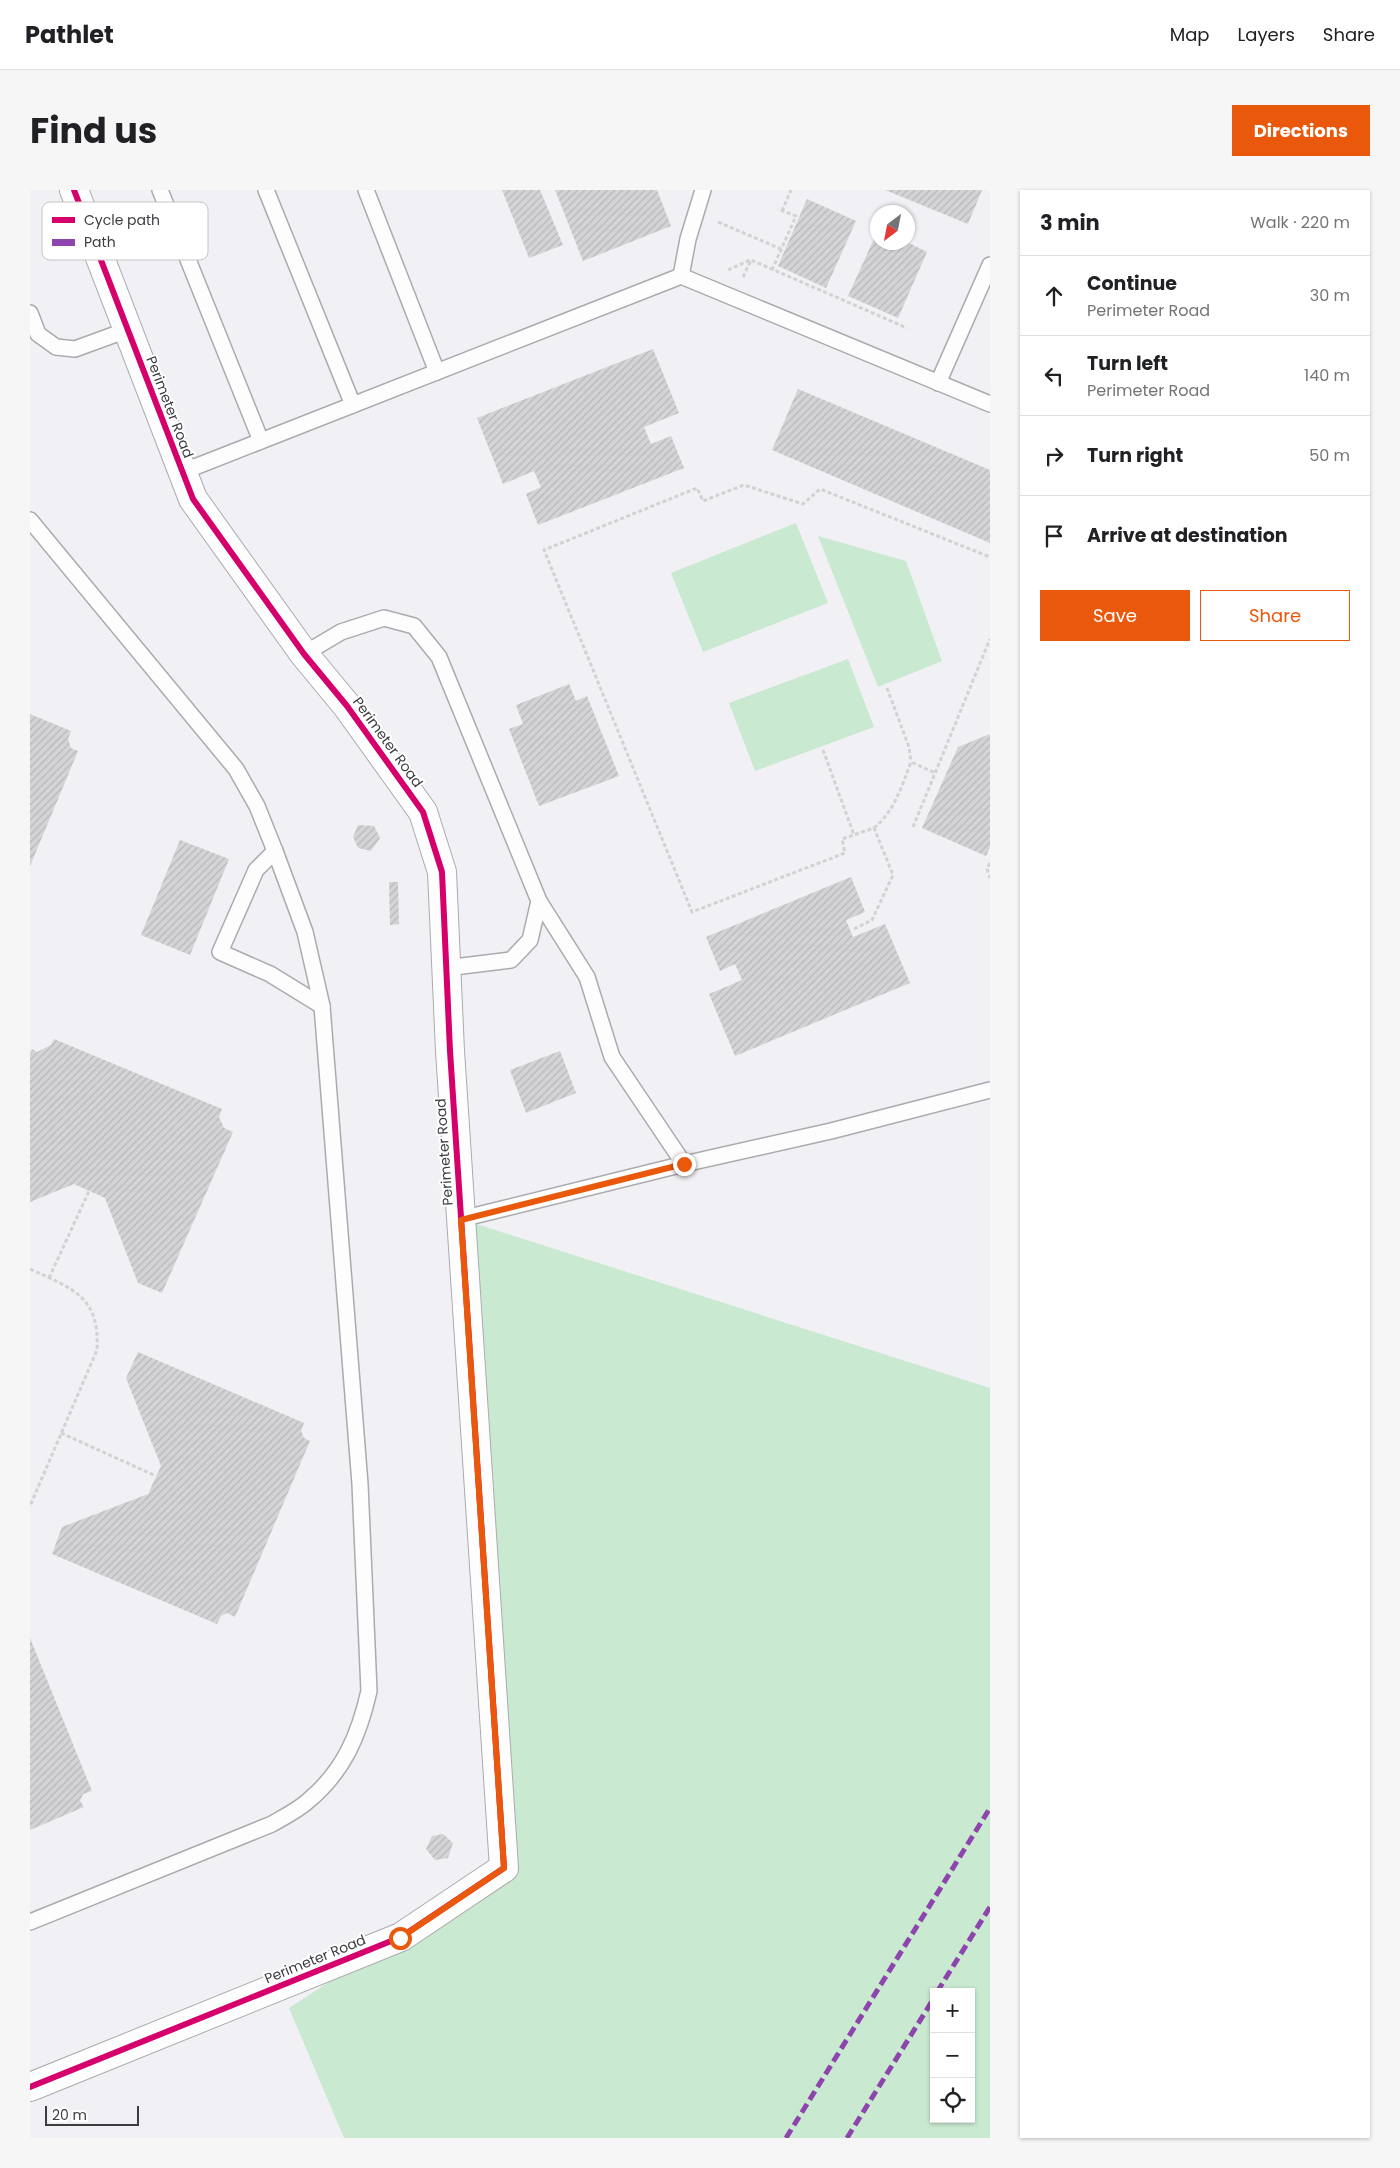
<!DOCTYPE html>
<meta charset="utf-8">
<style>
:root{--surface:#fff;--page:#f6f6f6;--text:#202124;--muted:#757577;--line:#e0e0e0;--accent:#ea580c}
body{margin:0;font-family:Poppins,sans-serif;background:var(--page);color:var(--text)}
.controls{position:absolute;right:15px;bottom:15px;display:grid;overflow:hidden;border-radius:0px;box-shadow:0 1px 4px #0004}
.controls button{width:45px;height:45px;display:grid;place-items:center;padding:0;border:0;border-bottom:1px solid var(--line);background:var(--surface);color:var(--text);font:25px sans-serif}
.compass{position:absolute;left:840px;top:15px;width:45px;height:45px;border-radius:50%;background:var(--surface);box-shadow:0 1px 4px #0004;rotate:212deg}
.scale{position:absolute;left:15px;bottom:12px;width:94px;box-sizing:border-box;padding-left:5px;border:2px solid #3c3d40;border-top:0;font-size:14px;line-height:18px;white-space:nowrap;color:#3c3d40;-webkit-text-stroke:4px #fff;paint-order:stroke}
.stop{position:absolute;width:15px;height:15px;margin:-11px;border:4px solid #ea580c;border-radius:50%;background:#fff}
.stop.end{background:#ea580c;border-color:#fff;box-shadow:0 1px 5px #0008}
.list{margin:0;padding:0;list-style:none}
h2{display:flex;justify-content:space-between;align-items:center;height:65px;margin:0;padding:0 20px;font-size:21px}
h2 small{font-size:16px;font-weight:400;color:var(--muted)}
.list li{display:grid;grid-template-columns:32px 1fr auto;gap:15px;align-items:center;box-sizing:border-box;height:80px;padding:0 20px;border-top:1px solid var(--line)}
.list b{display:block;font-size:19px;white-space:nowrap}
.list p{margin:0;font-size:16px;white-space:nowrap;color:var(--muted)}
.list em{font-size:16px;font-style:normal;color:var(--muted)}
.actions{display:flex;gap:10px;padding:15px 20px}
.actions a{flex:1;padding:11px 0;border:1px solid var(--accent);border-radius:0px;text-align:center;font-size:18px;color:var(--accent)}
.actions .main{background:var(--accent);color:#fff}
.icon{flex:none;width:28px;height:28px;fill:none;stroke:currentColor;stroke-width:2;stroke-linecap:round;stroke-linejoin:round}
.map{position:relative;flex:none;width:960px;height:1948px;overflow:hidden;border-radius:0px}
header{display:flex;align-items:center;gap:30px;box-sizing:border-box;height:70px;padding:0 25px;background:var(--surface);border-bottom:1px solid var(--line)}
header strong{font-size:24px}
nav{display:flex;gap:28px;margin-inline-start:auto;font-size:18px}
.intro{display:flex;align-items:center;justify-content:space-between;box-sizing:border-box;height:120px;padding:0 30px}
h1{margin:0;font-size:35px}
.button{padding:12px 22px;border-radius:0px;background:var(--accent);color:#fff;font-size:18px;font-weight:700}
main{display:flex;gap:30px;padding:0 30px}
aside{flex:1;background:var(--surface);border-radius:0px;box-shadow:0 1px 4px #0004}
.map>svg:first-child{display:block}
.green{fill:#c9e9d0;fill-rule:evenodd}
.building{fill:url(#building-hatch)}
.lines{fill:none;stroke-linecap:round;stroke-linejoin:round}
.lane-casing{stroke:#ababae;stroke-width:18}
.street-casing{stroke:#ababae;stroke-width:30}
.path{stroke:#d2d2d4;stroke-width:3;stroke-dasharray:4 2.5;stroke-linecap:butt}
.lane{stroke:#fdfdfe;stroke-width:15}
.street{stroke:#fdfdfe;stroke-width:28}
.quiet{stroke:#8e44ad;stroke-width:5;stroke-dasharray:10 5;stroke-linecap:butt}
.cycleway-casing{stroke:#fff;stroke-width:9}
.cycleway{stroke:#d6006c;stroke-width:6}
.route{stroke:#ea580c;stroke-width:6}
.labels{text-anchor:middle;stroke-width:4;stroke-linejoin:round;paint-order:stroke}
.street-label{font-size:14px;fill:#3c3d40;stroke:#fff}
.key{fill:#fff;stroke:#c4c5c6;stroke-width:1}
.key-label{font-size:14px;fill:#3c3d40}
</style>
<header>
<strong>Pathlet</strong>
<nav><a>Map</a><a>Layers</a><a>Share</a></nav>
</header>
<div class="intro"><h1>Find us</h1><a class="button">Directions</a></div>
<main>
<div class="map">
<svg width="960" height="1948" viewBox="0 0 960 1948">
<defs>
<pattern id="building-hatch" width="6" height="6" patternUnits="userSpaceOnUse" patternTransform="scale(1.25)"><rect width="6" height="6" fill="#d4d4d7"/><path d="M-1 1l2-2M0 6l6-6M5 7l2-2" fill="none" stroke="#b7b7ba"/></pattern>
</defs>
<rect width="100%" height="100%" fill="#f1f1f5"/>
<g class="green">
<polygon points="766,333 798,413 673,462 641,383"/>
<polygon points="788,346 876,371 912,471 848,497"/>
<polygon points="818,469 844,537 725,581 699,513"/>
<path d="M431,1029L960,1198V1948H314L259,1818L474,1678ZM904,1802H941V1929H904Z"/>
</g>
<g class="building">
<polygon points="472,0 510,0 533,55 499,68"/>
<polygon points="525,0 627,0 641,36 553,71"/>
<polygon points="855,0 952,0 938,34"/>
<polygon points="777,9 826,31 796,98 748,76"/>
<polygon points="848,40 848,52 877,52 897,62 868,128 818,106"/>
<polygon points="623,159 649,223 614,237 621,254 641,246 654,278 508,335 496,304 511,297 504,281 473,294 447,228"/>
<polygon points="768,199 960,280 960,353 742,260"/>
<polygon points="539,494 546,511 557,506 589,586 509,616 479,539 493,534 486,515"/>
<polygon points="0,524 41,541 38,549 41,558 48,561 0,676"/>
<polygon points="960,544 960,657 956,666 892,638 928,557"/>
<polygon points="328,635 344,636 350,648 341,661 328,658 323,647"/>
<polygon points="150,650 199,669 160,765 111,745"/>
<polygon points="821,687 835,722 816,730 823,747 855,734 880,793 705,866 679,804 712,790 705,774 690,781 676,747"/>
<polygon points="359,692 368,692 369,734 360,735"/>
<polygon points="24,849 192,919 189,927 194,938 203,942 132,1103 108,1093 75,1008 44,994 0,1012 0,864 2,859 7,862 21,855"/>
<polygon points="530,861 546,903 496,923 480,880"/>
<polygon points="108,1162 274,1233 271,1241 274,1248 280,1251 205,1427 197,1423 191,1426 187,1434 22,1364 32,1337 118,1304 131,1276 96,1188"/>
<polygon points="0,1448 62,1601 53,1604 50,1611 54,1617 0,1640"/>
<polygon points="413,1644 423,1653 418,1668 405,1670 396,1659 402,1646"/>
</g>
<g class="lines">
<g class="lane-casing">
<g id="lane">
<polyline points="130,0 231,251"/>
<polyline points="236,0 323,215"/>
<polyline points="336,0 407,182"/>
<polyline points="651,86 658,49 673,0"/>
<polyline points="0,123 8,144 26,157 45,159 97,140"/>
<polyline points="908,193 960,75"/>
<polyline points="152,282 651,86 960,214"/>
<path d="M0,330L206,579L227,616L245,661L275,742L292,816L330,1294L339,1501C329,1545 314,1581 278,1611C268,1620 254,1627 242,1634L0,1732"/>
<polyline points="274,464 311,442 354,428 384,436 409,467 509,711 500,750 481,770 416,778"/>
<polyline points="245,661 226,680 190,762 240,784 292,816"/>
<polyline points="654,974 801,941 960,900"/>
<polyline points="431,1029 654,974 582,867 557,787 509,711"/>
</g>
</g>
<g class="street-casing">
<polyline id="street" points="0,1897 371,1747 474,1678 420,861 412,682 393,622 317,516 274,464 163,309 44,0"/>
</g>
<g class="path">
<polyline points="752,21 761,0"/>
<polyline points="688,32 751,59"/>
<polyline points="698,80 720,70"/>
<polyline points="742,80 766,26 748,19"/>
<polyline points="713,87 721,70 877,138"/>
<polyline points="857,498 879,557 881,572"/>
<polyline points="793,560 824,645"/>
<polyline points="883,637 960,449"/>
<path d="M844,638C865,620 871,598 881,572L905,583"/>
<polyline points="960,673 957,679 960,688"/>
<polyline points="824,739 842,730 863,685 844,638 812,649 815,663 662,722 514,360 667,298 673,311 714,295 773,314 790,299 960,367"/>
<path d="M0,1079C43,1099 70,1106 67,1160L0,1316"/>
<polyline points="19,1088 59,1001"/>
<polyline points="31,1243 126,1286"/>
</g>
<use href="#lane" class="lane"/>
<use href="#street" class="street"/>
<g class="quiet">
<polyline points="907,1802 960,1717"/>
<polyline points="756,1948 960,1618"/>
<polyline points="817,1948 904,1808"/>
</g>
<g class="cycleway-casing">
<polyline id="cycleway" points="0,1897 371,1747 474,1678 420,861 412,682 393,622 317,516 274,464 163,309 44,0"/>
</g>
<use href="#cycleway" class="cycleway"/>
</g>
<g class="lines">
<polyline class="route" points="370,1748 474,1678 431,1030 654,974"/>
</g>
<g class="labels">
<g class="street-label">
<text transform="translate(140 217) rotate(69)" y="5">Perimeter Road</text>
<text transform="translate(358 552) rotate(54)" y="5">Perimeter Road</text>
<text transform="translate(414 962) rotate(-94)" y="5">Perimeter Road</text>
<text transform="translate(285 1769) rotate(-22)" y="5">Perimeter Road</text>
</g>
</g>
<rect x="12" y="12" width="166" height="58" rx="8" class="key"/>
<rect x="22" y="27" width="23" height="6" fill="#d6006c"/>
<rect x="22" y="49" width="23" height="7" fill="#8e44ad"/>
<g class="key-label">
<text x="54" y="35">Cycle path</text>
<text x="54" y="57">Path</text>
</g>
</svg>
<div class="controls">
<button>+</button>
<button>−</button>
<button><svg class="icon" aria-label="locate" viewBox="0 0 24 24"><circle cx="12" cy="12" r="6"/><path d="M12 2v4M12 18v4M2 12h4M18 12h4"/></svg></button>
</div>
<svg class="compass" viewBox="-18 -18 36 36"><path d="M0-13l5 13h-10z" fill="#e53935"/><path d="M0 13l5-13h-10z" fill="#757577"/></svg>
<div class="scale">20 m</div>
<div class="stop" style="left:370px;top:1748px"></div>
<div class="stop end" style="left:654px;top:974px"></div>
</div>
<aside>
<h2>3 min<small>Walk · 220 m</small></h2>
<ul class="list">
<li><svg class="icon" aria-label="ahead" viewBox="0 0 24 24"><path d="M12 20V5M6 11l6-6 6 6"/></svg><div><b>Continue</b><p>Perimeter Road</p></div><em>30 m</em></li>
<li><svg class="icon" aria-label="left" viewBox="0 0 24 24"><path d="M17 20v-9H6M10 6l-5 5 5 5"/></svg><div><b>Turn left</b><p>Perimeter Road</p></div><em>140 m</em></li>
<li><svg class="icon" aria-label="right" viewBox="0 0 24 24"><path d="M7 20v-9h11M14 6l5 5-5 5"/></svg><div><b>Turn right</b></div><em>50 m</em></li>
<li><svg class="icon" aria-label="arrive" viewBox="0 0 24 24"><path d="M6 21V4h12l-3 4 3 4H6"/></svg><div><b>Arrive at destination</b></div></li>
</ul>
<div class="actions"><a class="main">Save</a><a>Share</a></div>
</aside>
</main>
